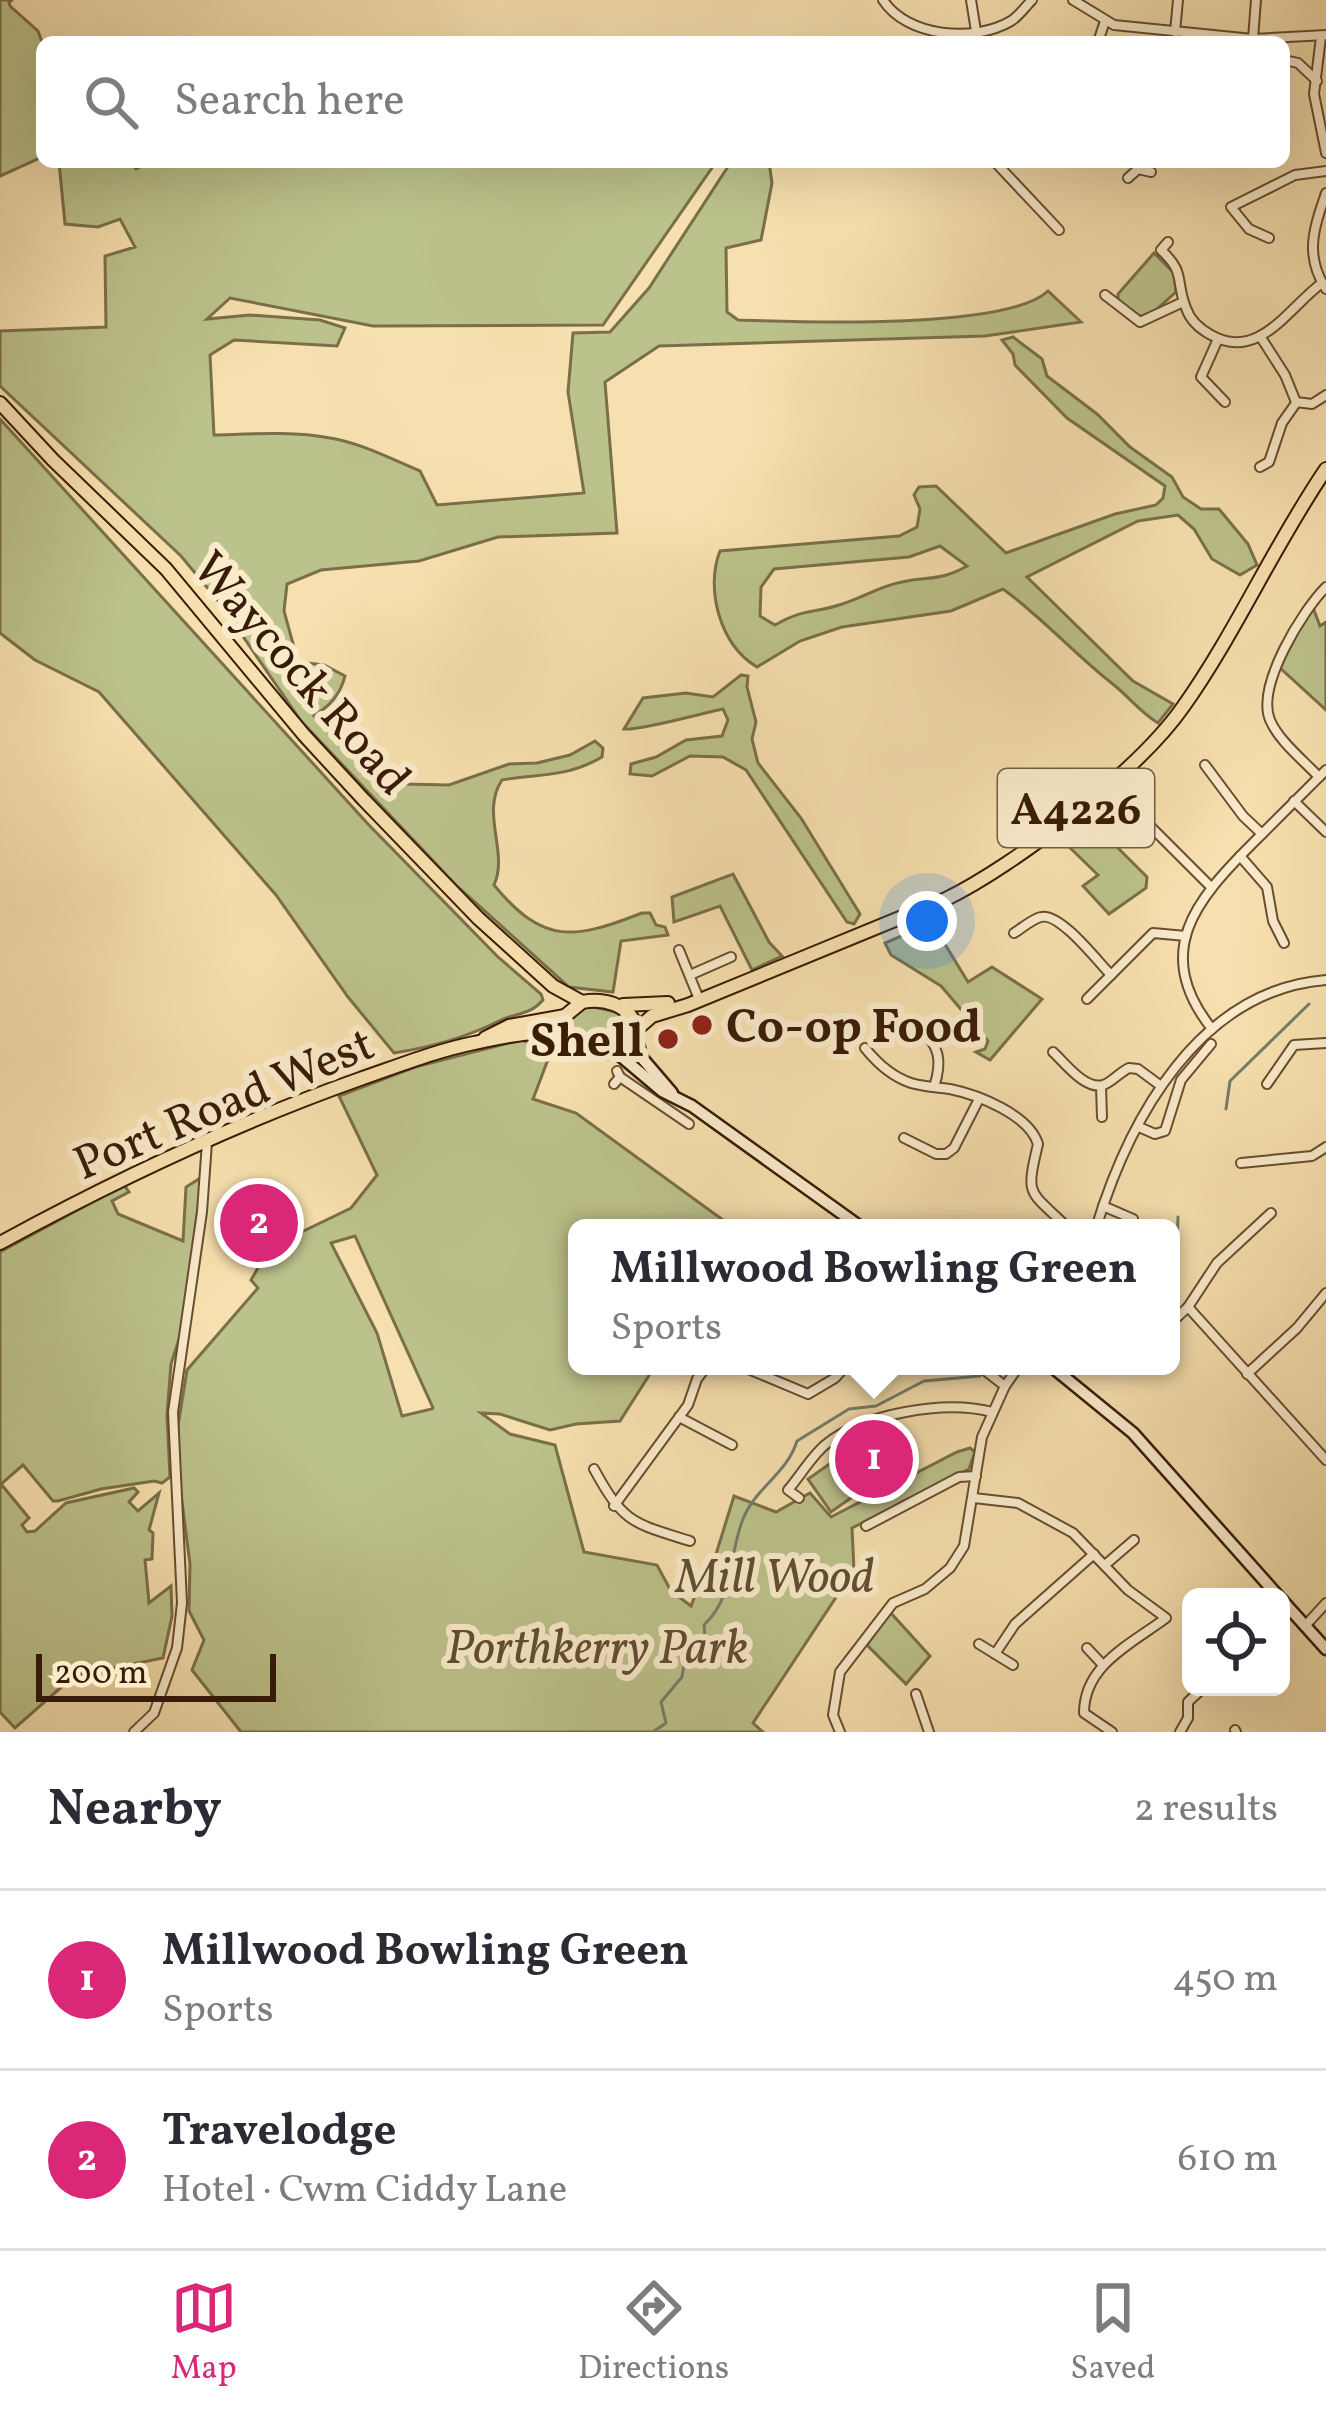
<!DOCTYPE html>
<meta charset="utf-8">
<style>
:root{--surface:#fff;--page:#f7f7f7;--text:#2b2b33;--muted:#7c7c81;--line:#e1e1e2;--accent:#db2777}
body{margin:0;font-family:Vollkorn,serif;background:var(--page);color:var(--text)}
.controls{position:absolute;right:36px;bottom:36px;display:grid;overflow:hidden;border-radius:18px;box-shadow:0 12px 48px #0002}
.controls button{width:108px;height:108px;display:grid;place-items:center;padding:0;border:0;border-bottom:3px solid var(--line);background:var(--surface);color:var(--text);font:60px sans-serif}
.scale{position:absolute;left:36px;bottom:30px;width:240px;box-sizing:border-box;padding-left:12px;border:6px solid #391c07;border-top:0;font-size:33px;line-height:42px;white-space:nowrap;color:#391c07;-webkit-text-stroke:9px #faebcb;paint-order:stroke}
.you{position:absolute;left:927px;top:921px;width:42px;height:42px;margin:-30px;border:9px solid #fff;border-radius:50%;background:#1a73e8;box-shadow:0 0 0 18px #1a73e833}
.badge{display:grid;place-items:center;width:78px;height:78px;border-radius:50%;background:var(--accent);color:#fff;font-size:39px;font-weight:700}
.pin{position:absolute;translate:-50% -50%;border:6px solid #fff;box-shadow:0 3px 12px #0006}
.popup{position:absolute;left:568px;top:1219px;width:612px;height:156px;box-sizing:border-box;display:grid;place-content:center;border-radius:18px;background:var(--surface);filter:drop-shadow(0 3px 9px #0005);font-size:39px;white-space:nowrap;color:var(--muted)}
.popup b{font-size:45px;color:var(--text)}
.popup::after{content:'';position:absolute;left:50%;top:100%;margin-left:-24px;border:24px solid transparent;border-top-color:var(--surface)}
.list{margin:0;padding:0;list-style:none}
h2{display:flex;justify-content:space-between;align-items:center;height:156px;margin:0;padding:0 48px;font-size:51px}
h2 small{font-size:39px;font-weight:400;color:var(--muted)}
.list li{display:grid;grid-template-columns:78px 1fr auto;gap:36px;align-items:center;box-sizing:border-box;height:180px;padding:0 48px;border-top:3px solid var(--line)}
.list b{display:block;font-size:45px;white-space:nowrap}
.list p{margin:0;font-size:39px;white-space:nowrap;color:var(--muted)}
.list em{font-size:39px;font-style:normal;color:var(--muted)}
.icon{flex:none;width:66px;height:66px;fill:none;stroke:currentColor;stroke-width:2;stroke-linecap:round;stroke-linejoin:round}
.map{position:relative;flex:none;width:1326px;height:1732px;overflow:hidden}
.search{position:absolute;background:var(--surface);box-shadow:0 12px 48px #0002;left:36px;right:36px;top:36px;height:132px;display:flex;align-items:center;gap:30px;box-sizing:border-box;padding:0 42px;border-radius:18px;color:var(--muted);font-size:45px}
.sheet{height:516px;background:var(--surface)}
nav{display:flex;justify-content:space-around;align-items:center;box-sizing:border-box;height:168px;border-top:3px solid var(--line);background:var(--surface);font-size:33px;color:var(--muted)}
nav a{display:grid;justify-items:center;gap:6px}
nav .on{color:var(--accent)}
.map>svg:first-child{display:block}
.green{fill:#bcc28b;stroke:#7a6f49;stroke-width:3;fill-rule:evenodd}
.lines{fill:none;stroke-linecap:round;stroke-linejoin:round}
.stream{stroke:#757d69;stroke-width:3}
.street-casing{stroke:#684d31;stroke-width:12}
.secondary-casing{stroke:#391c07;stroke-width:15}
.primary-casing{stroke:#391c07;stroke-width:16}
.street{stroke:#faebcb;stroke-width:8}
.secondary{stroke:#faebcb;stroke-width:10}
.primary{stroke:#f7e0af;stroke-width:12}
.poi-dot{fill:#8f2418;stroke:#faebcb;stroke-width:4.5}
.labels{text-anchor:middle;stroke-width:12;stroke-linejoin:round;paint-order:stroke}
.shield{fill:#faebcb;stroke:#735a42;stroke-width:3}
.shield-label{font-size:45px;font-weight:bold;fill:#391c07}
.street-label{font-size:48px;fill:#391c07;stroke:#faebcb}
.poi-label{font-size:48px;font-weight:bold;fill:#391c07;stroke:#faebcb;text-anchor:start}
.park-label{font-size:48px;font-style:italic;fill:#604e2f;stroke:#faebcb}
</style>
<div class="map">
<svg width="1326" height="1732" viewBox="0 0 1326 1732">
<rect width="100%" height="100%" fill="#f7e0af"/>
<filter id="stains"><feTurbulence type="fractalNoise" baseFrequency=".00167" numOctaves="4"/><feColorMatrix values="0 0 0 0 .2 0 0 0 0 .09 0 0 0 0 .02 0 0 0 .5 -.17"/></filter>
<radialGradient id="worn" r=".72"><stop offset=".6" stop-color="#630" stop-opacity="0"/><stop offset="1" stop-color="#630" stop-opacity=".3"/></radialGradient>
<g class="green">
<polygon points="0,0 13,0 9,1 10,6 38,31 42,42 42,157 0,176"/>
<path d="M59,162H130L136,169L150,162H716L603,325L373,326L230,298L207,319L250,315L320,320L345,328L337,346L234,340L210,355L214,435C252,434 292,431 330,438C361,443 391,459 420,471L437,505L584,493L568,392L573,333L610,332L649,288L731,162H769L772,183L761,240L726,248L727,312L738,320C799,322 1007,330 1048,291L1081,322L985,336L659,346L605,382L617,533L498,537L419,561L321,570L287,584L284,611L298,662L324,665L345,676C340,696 329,706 314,716L338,743L401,784L449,785L509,764L537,763L570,755L595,741L603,748L602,757C566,778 541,773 502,780C480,813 509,852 494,885C544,946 575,939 642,913H650L656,925L665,927L668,935L621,941L613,992L569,987L456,885L301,721L220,603L181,556L0,386V331L106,327L105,256L135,247L120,219L98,227L65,224Z"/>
<polygon points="1154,253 1174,273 1176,292 1150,315 1136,317 1118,302 1118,294"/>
<path d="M1013,337L1042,359L1047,376L1097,414L1130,447L1172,477L1183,497L1201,509H1219L1248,544L1257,565L1240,575L1212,559L1194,529L1178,515L1138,521L1027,577L1133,681L1173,704L1158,723C1140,712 1130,698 1114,685C1075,655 1043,618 1003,589L951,611L842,627L800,641L757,667C720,645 705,589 720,551L899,536L917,527L920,509L914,495L919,487L936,486L1006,553L1115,514L1156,505L1163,498L1165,486L1067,418L1015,365L1013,354L1002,340ZM940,546L967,566C941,581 930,576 902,582C879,586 861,599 839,605C811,614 805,608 775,625L760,616L761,587L774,569L909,557Z"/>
<path d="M0,419L367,823L498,957L541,994L543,1000C529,1016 517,1012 499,1021C465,1038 432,1047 394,1053L348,997L276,895L99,692L35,660L0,633Z"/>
<polygon points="1312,605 1320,626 1326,622 1326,710 1279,667"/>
<path d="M741,675L748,676L747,687L756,722L752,739L758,763L801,818L860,914L854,924L847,922L746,770L723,757L690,756L652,776L630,774L631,764L656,757L686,740L722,736L728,720L723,709C702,713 640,731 624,729L643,698L686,693L713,697Z"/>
<polygon points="1090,820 1147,877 1146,888 1109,914 1083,886 1098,875 1063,841"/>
<polygon points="733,874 769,942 782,956 752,970 720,906 674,922 672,897"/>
<polygon points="932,923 968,982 992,967 1042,999 990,1060 976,1052 985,1049 988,1041 941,986 891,955 885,943"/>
<path d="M590,1006L620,1013L629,1022L628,1039C610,1050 593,1048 575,1036C563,1020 575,1011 590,1006Z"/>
<path d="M521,1040L552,1049L533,1099L576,1113L734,1228H577V1366H655L620,1421L576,1424L550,1430L500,1414L481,1413L510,1434L555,1445L584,1552L657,1565L671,1591L691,1606L702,1578L708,1580L734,1496L776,1512L810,1493L831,1517L957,1452L970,1448L975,1452L969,1469L852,1528L854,1570L753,1723L763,1732H241L192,1670L204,1640L189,1611L190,1564L179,1479L178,1426L187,1370L258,1288L251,1280C274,1241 280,1226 267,1183L273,1182L284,1214L285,1240L351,1208L377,1175L339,1096L415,1067ZM355,1236L433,1408L432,1409L402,1416L377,1333L331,1243Z"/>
<polygon points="202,1177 182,1330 171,1364 167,1415 170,1477 162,1483 154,1481 101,1489 58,1501 53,1501 23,1465 1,1484 29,1518 22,1525 27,1532 35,1531 66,1503 134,1488 138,1492 129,1502 138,1511 159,1493 149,1530 153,1533 152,1559 145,1560 149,1603 171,1586 172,1616 163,1658 74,1676 15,1728 0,1712 0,1252 124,1185 129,1192 112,1201 118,1214 183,1241 186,1187"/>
<polygon points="882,1429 905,1462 865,1489 843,1456"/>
<polygon points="838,1458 861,1491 831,1512 808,1479"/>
<polygon points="890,1612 930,1656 906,1684 867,1645"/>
</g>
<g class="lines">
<g class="stream">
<polyline points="1226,1109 1230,1081 1309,1004"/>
<polyline points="1171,1253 1177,1243 1178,1217"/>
<path d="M653,1732L666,1723L661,1702L682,1677L686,1652L705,1636L704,1625C735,1596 728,1556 743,1519C755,1488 787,1474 797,1441L849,1409L876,1406L924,1381L980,1376"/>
</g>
<g class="street-casing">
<g id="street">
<path d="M883,0C907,37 974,43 1011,21C1019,16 1025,7 1032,0"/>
<polyline points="971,0 976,31"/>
<polyline points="1073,0 1114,25 1253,39 1326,35"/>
<polyline points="1175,32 1178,0"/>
<polyline points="1321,37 1314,94 1326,153"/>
<polyline points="1253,39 1256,0"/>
<polyline points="1098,42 1105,21"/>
<polyline points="1284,60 1298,63 1317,81"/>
<polyline points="995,162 1059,230"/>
<polyline points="1138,169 1151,172"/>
<polyline points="1128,178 1138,169 1136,162"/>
<path d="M1326,193C1314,228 1304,255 1326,289"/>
<polyline points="1269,238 1249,229 1231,207 1295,175 1326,171"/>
<path d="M1168,242L1161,250C1186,273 1175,280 1186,308C1190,320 1200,329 1211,335C1259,362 1289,307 1322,283"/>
<polyline points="1105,295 1140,322 1183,302"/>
<polyline points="1260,336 1285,375 1296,402 1312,404 1326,395"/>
<polyline points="1218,339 1201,377 1225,402"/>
<polyline points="1260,467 1269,462 1282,423 1296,403"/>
<polyline points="1205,765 1243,816 1262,834"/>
<path d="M1319,777C1303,760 1279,741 1270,720C1256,686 1302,611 1326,587"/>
<polyline points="1294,801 1326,832"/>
<polyline points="1150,826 1210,886"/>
<polyline points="1240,856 1267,887 1273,921 1284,943"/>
<path d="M1014,933C1021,929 1032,919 1041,917C1060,912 1098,962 1111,975L1153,933L1186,936"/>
<polyline points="679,950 699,999"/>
<polyline points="690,975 731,957"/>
<polyline points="1087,999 1111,975"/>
<path d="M919,1026C939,1046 943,1060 934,1087"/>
<path d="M1212,1029C1151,952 1196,900 1253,843C1277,819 1302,794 1326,770"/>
<path d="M865,1048C877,1063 893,1077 911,1083C924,1087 937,1087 950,1089C979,1095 1029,1115 1038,1144C1025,1199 1029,1189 1068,1228"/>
<path d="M1053,1052C1065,1063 1085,1090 1103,1085C1111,1083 1120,1072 1129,1068L1138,1069L1161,1086"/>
<polyline points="620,1077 689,1124"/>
<polyline points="614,1084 620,1077 617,1071"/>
<polyline points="1267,1084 1294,1045 1326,1043"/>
<polyline points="1101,1086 1102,1117"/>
<polyline points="1139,1127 1155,1134 1165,1131 1181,1080 1211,1044"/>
<polyline points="904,1138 936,1154 946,1154 954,1148 979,1099"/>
<polyline points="1241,1163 1312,1156 1326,1147"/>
<polyline points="1103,1206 1133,1219"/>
<path d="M1096,1228C1129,1119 1199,990 1326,980"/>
<polyline points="1188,1307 1326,1460"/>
<polyline points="1171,1323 1188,1307 1217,1263 1271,1213"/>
<polyline points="741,1366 808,1394 835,1378 846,1366"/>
<polyline points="979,1366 1005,1386"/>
<polyline points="1247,1374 1297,1328 1326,1293"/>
<polyline points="679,1417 732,1445"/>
<path d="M594,1469C624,1524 633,1523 690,1541"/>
<path d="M799,1498L788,1490C800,1476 811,1457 825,1445C864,1413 945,1400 992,1412"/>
<path d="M974,1498L1018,1503L1073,1533L1128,1590L1166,1618C1131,1644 1084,1665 1084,1713L1112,1732"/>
<polyline points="614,1506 688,1405 697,1379 707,1366"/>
<polyline points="866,1526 959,1477 976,1476"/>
<polyline points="1105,1565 1134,1540"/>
<polyline points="1305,1626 1326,1603"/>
<polyline points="979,1644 1013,1665"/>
<polyline points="1087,1648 1103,1665"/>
<polyline points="995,1654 1015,1624 1094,1554"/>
<polyline points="916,1694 929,1732"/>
<polyline points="1235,1730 1236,1732"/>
<polyline points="134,1732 154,1713 177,1648 182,1603 173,1412 202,1212 207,1142"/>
<polyline points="840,1732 833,1715 840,1672 893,1603 925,1589 950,1568 964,1546 982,1437 1005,1386 1019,1366"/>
<polyline points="1180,1732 1188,1718 1188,1702 1204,1687"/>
</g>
</g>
<g class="secondary-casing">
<g id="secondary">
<polyline points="636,1037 642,1058 672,1093"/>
<polyline points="617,1053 662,1091 692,1106 862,1228"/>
<polyline points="1051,1366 1133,1433 1279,1597"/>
<polyline points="1281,1599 1326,1649"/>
</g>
</g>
<g class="primary-casing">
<g id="primary">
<polyline points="0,403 53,460 166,569 304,735 364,800 478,918 553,986 582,1002"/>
<polyline points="623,1005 668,1003"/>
<path d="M636,1030L652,1016L688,1005L946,899C1016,865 1139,770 1183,707C1235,634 1274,545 1326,469"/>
<polyline points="485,1038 509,1026 565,1016"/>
<path d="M0,1243C116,1180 236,1123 360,1079C398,1066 435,1051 474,1043C494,1039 518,1033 538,1033C570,1033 603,1070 632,1043L636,1024C626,1004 604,998 582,1002L565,1016V1029L570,1040"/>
</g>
</g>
<use href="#street" class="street"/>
<use href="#secondary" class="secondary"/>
<use href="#primary" class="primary"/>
</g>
<g class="poi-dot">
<circle cx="702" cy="1025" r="12"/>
<circle cx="668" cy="1039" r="12"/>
</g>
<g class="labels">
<rect class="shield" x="998" y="769" width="156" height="78" rx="9"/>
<g class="shield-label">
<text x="1076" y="824">A4226</text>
</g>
<g class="street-label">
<text transform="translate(303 672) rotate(49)" y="17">Waycock Road</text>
<text transform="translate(223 1102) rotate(-23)" y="17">Port Road West</text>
</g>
<g class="poi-label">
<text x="726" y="1042">Co-op Food</text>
<text x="644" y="1056" text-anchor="end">Shell</text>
</g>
<g class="park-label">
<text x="775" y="1592">Mill Wood</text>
<text x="597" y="1663">Porthkerry Park</text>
</g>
</g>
<rect width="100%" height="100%" filter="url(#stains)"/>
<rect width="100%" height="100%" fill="url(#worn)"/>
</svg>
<div class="controls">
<button><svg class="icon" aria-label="locate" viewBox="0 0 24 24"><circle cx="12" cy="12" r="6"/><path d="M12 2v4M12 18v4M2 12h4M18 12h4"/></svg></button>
</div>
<div class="scale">200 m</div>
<div class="you"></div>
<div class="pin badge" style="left:874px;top:1459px">1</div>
<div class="popup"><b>Millwood Bowling Green</b>Sports</div>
<div class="pin badge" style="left:259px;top:1223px">2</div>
<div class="search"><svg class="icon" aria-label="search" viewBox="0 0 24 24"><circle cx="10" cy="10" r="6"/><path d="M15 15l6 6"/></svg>Search here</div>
</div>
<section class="sheet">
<h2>Nearby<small>2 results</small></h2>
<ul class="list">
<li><span class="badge">1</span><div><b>Millwood Bowling Green</b><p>Sports</p></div><em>450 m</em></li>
<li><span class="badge">2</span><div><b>Travelodge</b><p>Hotel · Cwm Ciddy Lane</p></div><em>610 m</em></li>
</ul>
</section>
<nav>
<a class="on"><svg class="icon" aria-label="map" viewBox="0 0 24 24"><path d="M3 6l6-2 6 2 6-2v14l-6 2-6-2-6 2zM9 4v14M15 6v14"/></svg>Map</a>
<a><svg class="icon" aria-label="directions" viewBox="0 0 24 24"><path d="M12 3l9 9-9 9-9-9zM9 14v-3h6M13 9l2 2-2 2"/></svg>Directions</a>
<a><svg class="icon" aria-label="saved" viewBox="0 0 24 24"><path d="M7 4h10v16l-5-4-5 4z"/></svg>Saved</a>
</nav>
